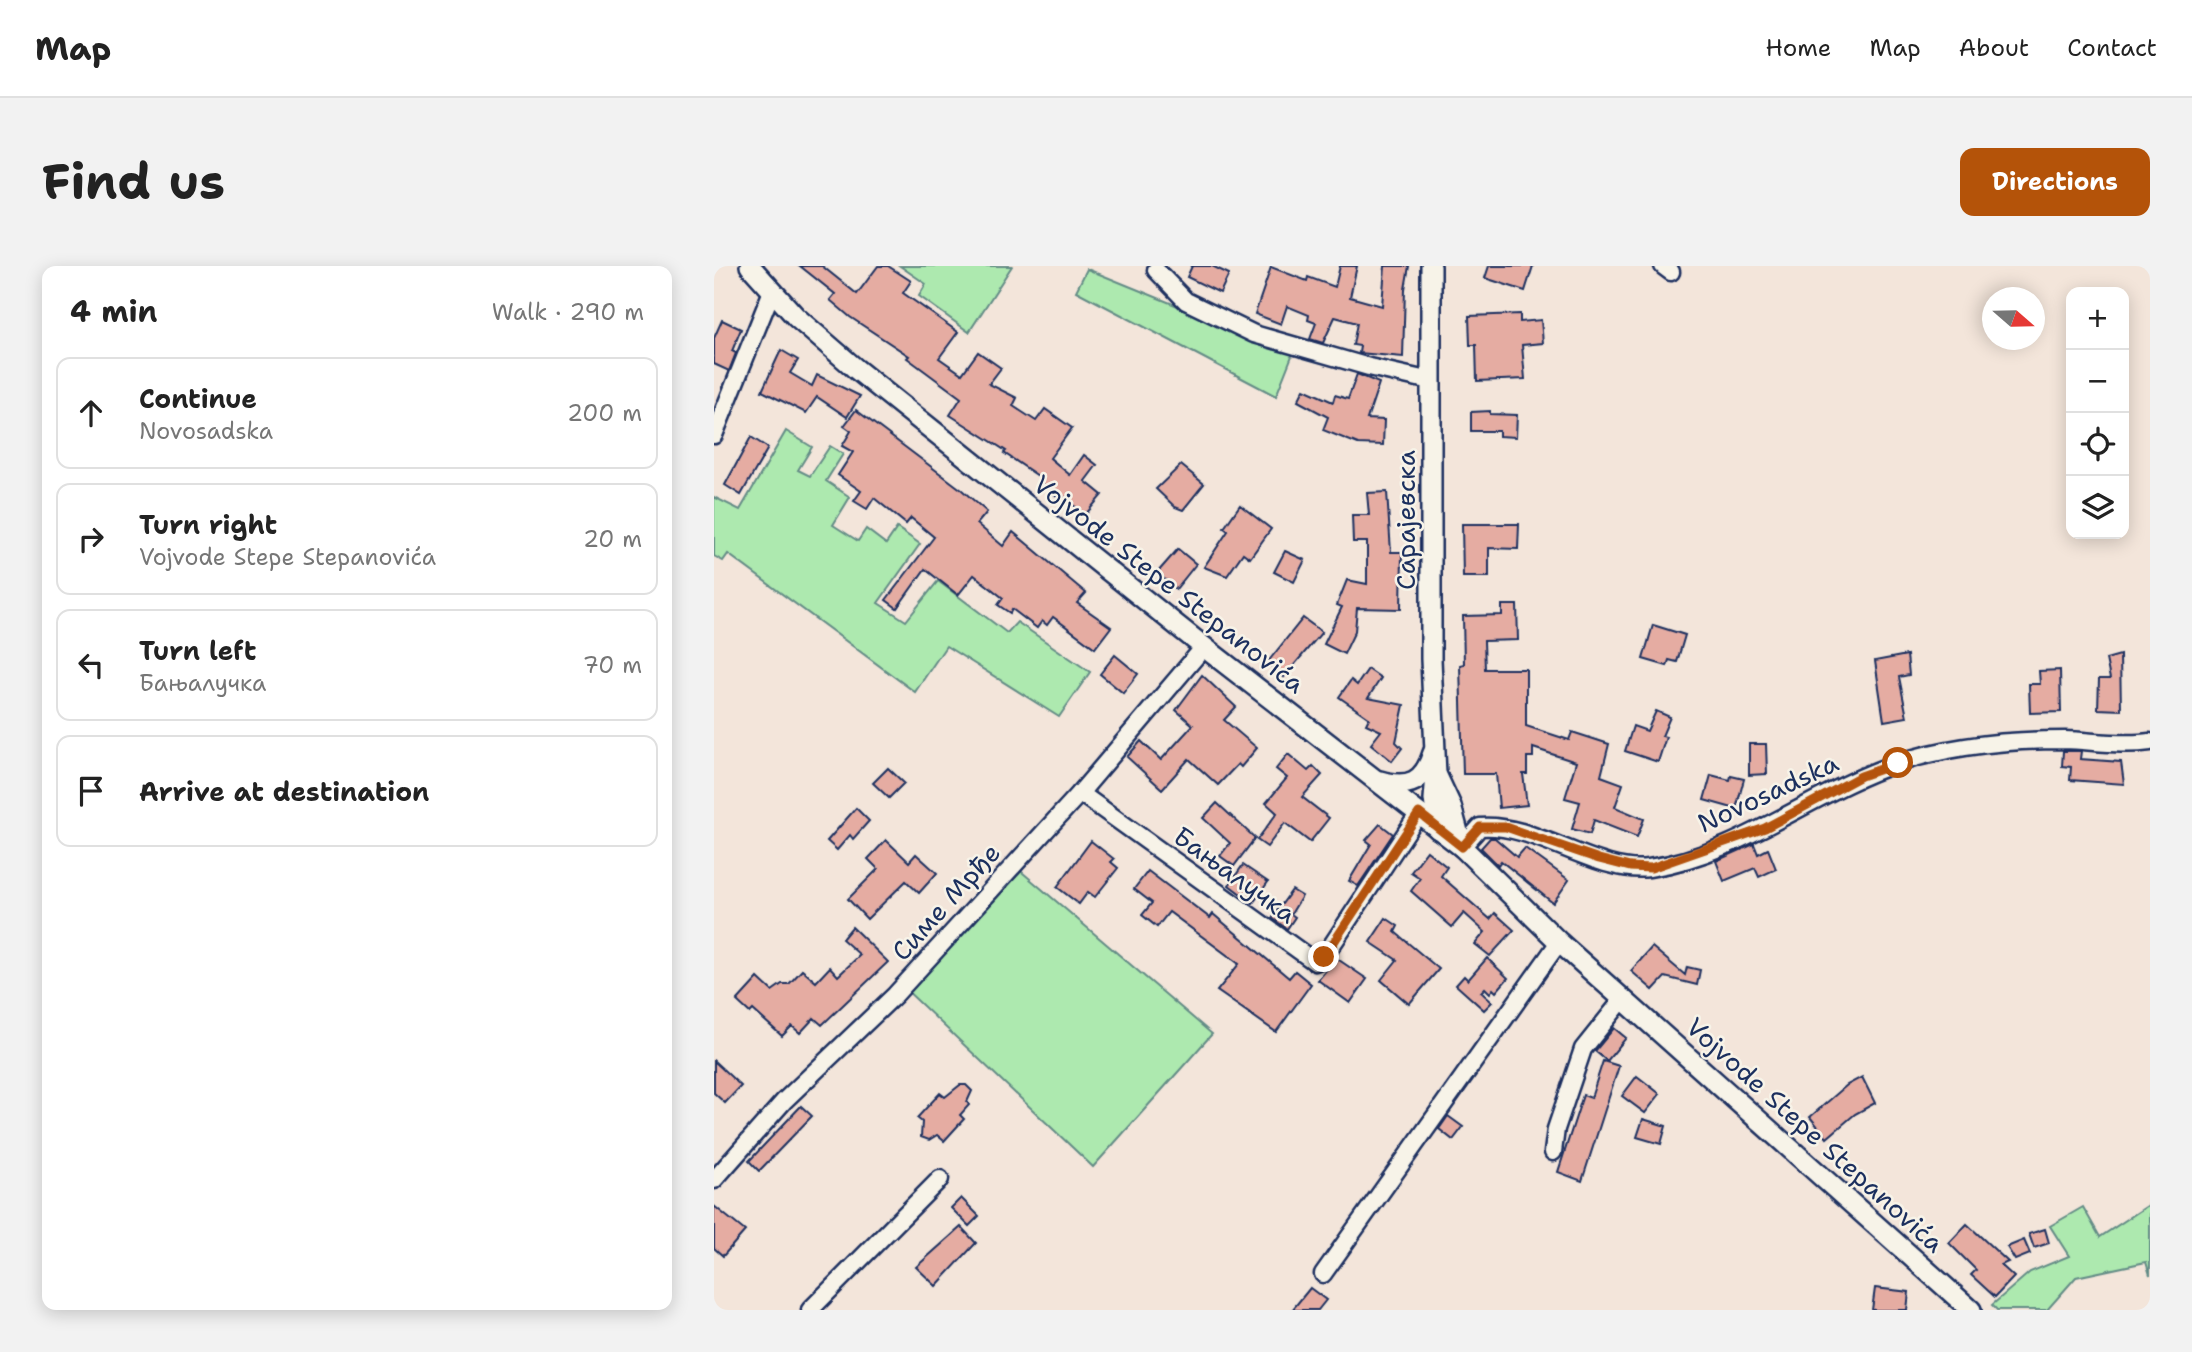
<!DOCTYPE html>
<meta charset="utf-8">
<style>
:root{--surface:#fff;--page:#f2f2f2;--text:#222;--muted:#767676;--line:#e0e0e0;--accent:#b45309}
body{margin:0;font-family:"Shantell Sans",sans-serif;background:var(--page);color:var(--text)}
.controls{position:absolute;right:21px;top:21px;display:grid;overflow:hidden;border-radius:14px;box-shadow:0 4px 18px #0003}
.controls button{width:63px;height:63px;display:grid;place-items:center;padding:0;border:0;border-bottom:2px solid var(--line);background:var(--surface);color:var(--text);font:35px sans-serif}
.compass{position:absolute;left:1268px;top:21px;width:63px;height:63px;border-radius:50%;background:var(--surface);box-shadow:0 4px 18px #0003;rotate:110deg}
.stop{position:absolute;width:21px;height:21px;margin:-16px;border:5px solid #b45309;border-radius:50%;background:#fff}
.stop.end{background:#b45309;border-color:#fff;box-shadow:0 2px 7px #0008}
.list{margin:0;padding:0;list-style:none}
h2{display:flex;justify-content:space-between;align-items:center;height:91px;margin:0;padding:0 28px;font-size:30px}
h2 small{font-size:23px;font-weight:400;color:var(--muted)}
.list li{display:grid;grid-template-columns:46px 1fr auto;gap:21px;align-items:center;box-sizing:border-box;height:112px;margin:0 14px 14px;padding:0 14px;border:2px solid var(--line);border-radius:14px}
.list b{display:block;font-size:26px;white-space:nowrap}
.list p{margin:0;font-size:23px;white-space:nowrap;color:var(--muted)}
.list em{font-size:23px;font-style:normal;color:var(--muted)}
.icon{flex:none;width:38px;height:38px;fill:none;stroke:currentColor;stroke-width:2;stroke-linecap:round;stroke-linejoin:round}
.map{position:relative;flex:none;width:1436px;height:1044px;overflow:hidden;border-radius:14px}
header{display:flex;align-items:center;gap:42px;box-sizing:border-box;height:98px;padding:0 35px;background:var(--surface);border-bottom:2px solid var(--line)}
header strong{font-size:33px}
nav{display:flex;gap:38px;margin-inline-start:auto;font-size:24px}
.intro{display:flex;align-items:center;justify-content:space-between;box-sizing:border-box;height:168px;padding:0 42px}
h1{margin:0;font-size:49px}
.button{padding:18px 32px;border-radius:14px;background:var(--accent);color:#fff;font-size:24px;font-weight:700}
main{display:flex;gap:42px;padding:0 42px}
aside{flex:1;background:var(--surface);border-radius:14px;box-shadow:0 4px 18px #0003}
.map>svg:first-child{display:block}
.green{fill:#ade9af;stroke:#648c86;stroke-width:2}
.building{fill:#e5aca2;stroke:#1b2f5e;stroke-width:2}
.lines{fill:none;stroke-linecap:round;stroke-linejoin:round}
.minor-casing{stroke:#1b2f5e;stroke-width:21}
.major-casing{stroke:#1b2f5e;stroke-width:24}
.minor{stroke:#f7f3e8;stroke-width:16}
.major{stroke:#f7f3e8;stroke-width:19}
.route{stroke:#b45309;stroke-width:9}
.labels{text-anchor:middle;stroke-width:5;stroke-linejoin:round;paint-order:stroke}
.street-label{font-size:26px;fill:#1b2f5e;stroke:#f7f3e8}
</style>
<header>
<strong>Map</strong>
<nav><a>Home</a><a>Map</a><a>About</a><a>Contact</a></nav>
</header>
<div class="intro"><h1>Find us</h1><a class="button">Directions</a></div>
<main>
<aside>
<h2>4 min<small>Walk · 290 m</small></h2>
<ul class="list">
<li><svg class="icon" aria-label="ahead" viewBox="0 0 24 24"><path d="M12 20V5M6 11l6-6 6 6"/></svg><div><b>Continue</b><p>Novosadska</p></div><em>200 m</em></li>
<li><svg class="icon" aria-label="right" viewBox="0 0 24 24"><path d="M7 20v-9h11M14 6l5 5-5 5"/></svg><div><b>Turn right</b><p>Vojvode Stepe Stepanovića</p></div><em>20 m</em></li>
<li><svg class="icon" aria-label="left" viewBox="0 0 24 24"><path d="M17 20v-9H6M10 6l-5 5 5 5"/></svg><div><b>Turn left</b><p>Бањалучка</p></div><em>70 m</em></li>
<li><svg class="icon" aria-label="arrive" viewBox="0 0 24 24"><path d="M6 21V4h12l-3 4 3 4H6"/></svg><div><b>Arrive at destination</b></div></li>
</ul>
</aside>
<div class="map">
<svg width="1436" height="1044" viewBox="0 0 1436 1044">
<rect width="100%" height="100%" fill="#f3e5da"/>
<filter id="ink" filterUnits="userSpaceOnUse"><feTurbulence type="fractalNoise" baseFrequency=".0143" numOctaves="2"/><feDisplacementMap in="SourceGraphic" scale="14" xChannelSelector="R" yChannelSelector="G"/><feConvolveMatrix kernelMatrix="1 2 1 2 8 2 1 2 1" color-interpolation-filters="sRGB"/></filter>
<g filter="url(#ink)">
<g class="green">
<polygon points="186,0 298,0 255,66 205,30 212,18"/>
<polygon points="373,3 579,87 562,130 362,25"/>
<polygon points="72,165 98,181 84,204 96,210 116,180 129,188 112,215 136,231 119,259 144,275 152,263 172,278 183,262 206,278 164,337 192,355 224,315 293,367 303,356 376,406 345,451 232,380 201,426 14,288 9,295 0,290 0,231 26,244"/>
<polygon points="302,601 498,768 379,901 189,721"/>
<polygon points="1436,938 1436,1009 1432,996 1362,1011 1333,1044 1283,1044 1278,1039 1316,1006 1355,990 1336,960 1369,941 1386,971"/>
</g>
<g class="building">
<polygon points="86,0 108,0 143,28 164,0 174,0 197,15 189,27 244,66 225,92 248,108 264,86 287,102 275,118 303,132 299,140 322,155 331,143 358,162 336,192 356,209 370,189 383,199 371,215 388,229 371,249 346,228 344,231 325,215 327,212 290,187 292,185 236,149 247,132 193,92 195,90 136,51 116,34 121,28"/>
<polygon points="478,0 498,0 515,8 506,27 473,11"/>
<polygon points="626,0 643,0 636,31 668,40 671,0 695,0 691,23 689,91 645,87 646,80 639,79 643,57 621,51 609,77 596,73 602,57 594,54 595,49 573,40 567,58 541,48 557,1 593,15 594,11 621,21"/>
<polygon points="775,0 819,0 811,25 771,12"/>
<polygon points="806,48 806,56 827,54 829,77 808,79 811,113 763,115 762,79 756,79 755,50"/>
<polygon points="8,54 27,63 18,85 22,87 15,105 0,98 0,72"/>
<polygon points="67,84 84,94 76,107 98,120 103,109 146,130 133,151 103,131 92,147 48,125"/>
<polygon points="643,108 665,117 653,153 670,154 669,179 644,178 609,164 614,151 584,135 590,123 619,136 621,129 634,133"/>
<polygon points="142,144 248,224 273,246 263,258 289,280 299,266 372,327 363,337 397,361 381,382 339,351 333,359 328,355 323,362 298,343 296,347 284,339 289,332 260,309 244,329 211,303 183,342 172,334 220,271 197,252 192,258 160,232 153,243 140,235 147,225 124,209 139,186 128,180 137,165 130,160"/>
<polygon points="776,145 776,148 803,149 802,171 785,170 785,165 757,165 757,146"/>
<polygon points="37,171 54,182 27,229 11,219"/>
<polygon points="467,199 490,218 469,244 461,241 442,223"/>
<polygon points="673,226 677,286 688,286 687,343 643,342 641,365 630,388 610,378 628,341 623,339 633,314 653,318 653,276 639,276 638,249 655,249 653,227"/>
<polygon points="526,239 557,263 536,292 529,287 513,310 490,301 514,265 510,262"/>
<polygon points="748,258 805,258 804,283 775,282 775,311 749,311"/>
<polygon points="464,283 482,298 462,323 443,307"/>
<polygon points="571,285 591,294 580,316 560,306"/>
<polygon points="788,339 803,339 804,374 770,375 771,403 812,403 812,460 855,474 858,466 895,478 887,510 909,518 901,541 930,553 923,571 880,554 876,568 858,563 866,536 851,532 862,496 819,482 819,491 813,491 813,508 809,508 813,539 785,542 782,508 749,508 746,399 750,398 749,350 788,349"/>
<polygon points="589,352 608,366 570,411 553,397"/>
<polygon points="939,359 971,369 963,396 955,394 953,400 929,393"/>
<polygon points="401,389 424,408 409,427 386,408"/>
<polygon points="1193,389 1195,409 1185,411 1193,451 1170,455 1161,395"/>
<polygon points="1406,389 1407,444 1384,443 1385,413 1396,413 1392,393"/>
<polygon points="654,403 667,412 654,432 690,439 682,476 688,482 678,495 657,478 667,465 652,458 655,452 625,431 637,414 643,419"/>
<polygon points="1346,404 1347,446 1316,447 1315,418 1326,418 1325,405"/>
<polygon points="488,409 522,441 510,454 543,482 527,501 524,498 504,519 475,493 448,523 413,491 427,475 447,494 479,459 462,444"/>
<polygon points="942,445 956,451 948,470 952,471 944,496 911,485 919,460 933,465"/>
<polygon points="1035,478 1052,478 1053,508 1035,509"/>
<polygon points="1349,485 1367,485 1366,493 1407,496 1410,518 1356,514 1357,501 1348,500"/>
<polygon points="574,488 594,505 599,500 608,509 588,531 615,552 596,576 571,557 553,581 543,574 563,547 552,537 573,512 562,503"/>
<polygon points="174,502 190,517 175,532 159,517"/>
<polygon points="997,509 1016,514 1017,510 1030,513 1022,543 990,534"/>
<polygon points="503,537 541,572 520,600 506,590 516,577 489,552"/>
<polygon points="142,542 155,555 139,573 136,569 123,584 113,575"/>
<polygon points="666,558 679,568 644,620 635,615 657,578 652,574"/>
<polygon points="776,572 781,572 803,591 811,582 855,614 839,637 787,595 784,599 767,582"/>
<polygon points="172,574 195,596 202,588 223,607 205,627 192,615 153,653 134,633 164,603 154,593"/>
<polygon points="377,575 400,593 397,596 404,602 381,631 374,626 365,638 343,621"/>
<polygon points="1040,578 1044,588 1054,583 1062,603 1045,611 1041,602 1010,615 1002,595"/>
<polygon points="713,585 733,601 727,610 776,653 781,647 800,664 776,690 761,678 771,666 750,647 738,661 697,625 706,612 697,606"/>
<polygon points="529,599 554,616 539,637 515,619"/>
<polygon points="434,605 496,652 499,648 575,712 581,705 597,718 562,766 503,725 525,698 455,646 443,661 428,649 438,637 420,623"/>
<polygon points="578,624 588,630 577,648 581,651 573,663 558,652"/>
<polygon points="672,652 684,660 681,666 725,703 695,738 667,714 683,694 656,676"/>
<polygon points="138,661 174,696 108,759 100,752 86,767 78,760 68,770 39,744 36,747 23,735 44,712 58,725 68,718 75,718 88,704 102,716 116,701 124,710 146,689 128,673"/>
<polygon points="938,681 971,709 973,701 986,704 983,719 951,711 939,724 917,705"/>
<polygon points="622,692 653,713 636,737 604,714"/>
<polygon points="773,692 794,712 782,726 779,723 776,727 771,722 767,726 778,736 770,744 742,719 750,710 754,714"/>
<polygon points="900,762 912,772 893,795 881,785"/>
<polygon points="0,795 27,820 11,837 0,827"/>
<polygon points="889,795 905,800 868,915 844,906 869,829 877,832"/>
<polygon points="923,810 946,828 931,847 908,830"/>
<polygon points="1148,811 1161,837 1141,848 1113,872 1096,851 1133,819"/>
<polygon points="246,819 252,819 258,825 253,836 255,839 246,849 250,853 230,875 223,869 215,874 207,871 208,856 203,852 226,827 231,831"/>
<polygon points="87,840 98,850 45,905 35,895"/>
<polygon points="734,850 749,861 739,874 725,863"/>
<polygon points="929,853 952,860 947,878 923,871"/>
<polygon points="247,932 265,950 255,960 237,942"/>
<polygon points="0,940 31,965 9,990 0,982"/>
<polygon points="1253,958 1294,996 1287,999 1300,1011 1281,1031 1257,1009 1262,1004 1235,977"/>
<polygon points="247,961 262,977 222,1020 202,1001"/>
<polygon points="1331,963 1335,977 1320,982 1315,968"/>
<polygon points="1310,974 1316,988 1301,994 1293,981"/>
<polygon points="596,1022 612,1034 604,1044 578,1044"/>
<polygon points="1161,1022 1195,1026 1193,1044 1158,1044"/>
</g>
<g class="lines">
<g class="minor-casing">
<g id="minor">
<polyline points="949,0 957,6"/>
<polyline points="442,4 472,35 540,68 655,101 717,115"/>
<polyline points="0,169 58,25"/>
<polyline points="366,527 601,696 610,691 705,547"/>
<path d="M748,581L766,561C820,556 884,609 935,602C1026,589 1099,525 1184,497C1238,479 1294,474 1351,474C1379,475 1409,480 1436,476"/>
<polyline points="839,886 842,863 869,783 909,733"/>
<polyline points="0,914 70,835 181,729 366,527 490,381"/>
<polyline points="609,1008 845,676"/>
<polyline points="96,1044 226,913"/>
</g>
</g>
<g class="major-casing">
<g id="major">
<polyline points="36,0 82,51 142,103 490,381 748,581 845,676 1257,1044"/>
<polyline points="717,0 717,393 722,509 720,533 724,563"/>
<polyline points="723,510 737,540 748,581"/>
<path d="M666,515C695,523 710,516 719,487"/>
</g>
</g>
<use href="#minor" class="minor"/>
<use href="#major" class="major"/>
</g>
</g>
<g class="lines" filter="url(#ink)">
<polyline class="route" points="610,691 705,547 748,581 766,561 792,561 885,593 916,601 937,602 1051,562 1147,510 1184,497"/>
</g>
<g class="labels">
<g class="street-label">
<text transform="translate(692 254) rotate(-90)" y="9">Сарајевска</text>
<text transform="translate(455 318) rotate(38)" y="9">Vojvode Stepe Stepanovića</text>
<text transform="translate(1054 527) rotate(-25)" y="9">Novosadska</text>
<text transform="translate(521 609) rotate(36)" y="9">Бањалучка</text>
<text transform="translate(232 636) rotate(-48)" y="9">Симе Мрђе</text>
<text transform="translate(1101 869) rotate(42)" y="9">Vojvode Stepe Stepanovića</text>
</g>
</g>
</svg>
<div class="controls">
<button>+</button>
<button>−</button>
<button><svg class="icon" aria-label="locate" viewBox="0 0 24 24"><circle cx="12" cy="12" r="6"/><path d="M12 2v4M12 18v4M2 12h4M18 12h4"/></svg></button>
<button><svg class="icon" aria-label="layers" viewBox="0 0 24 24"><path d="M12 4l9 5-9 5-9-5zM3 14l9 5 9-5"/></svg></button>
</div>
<svg class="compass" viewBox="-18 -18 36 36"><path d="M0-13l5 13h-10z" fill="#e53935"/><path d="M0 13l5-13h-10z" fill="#767676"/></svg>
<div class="stop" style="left:1184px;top:497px"></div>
<div class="stop end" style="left:610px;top:691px"></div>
</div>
</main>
